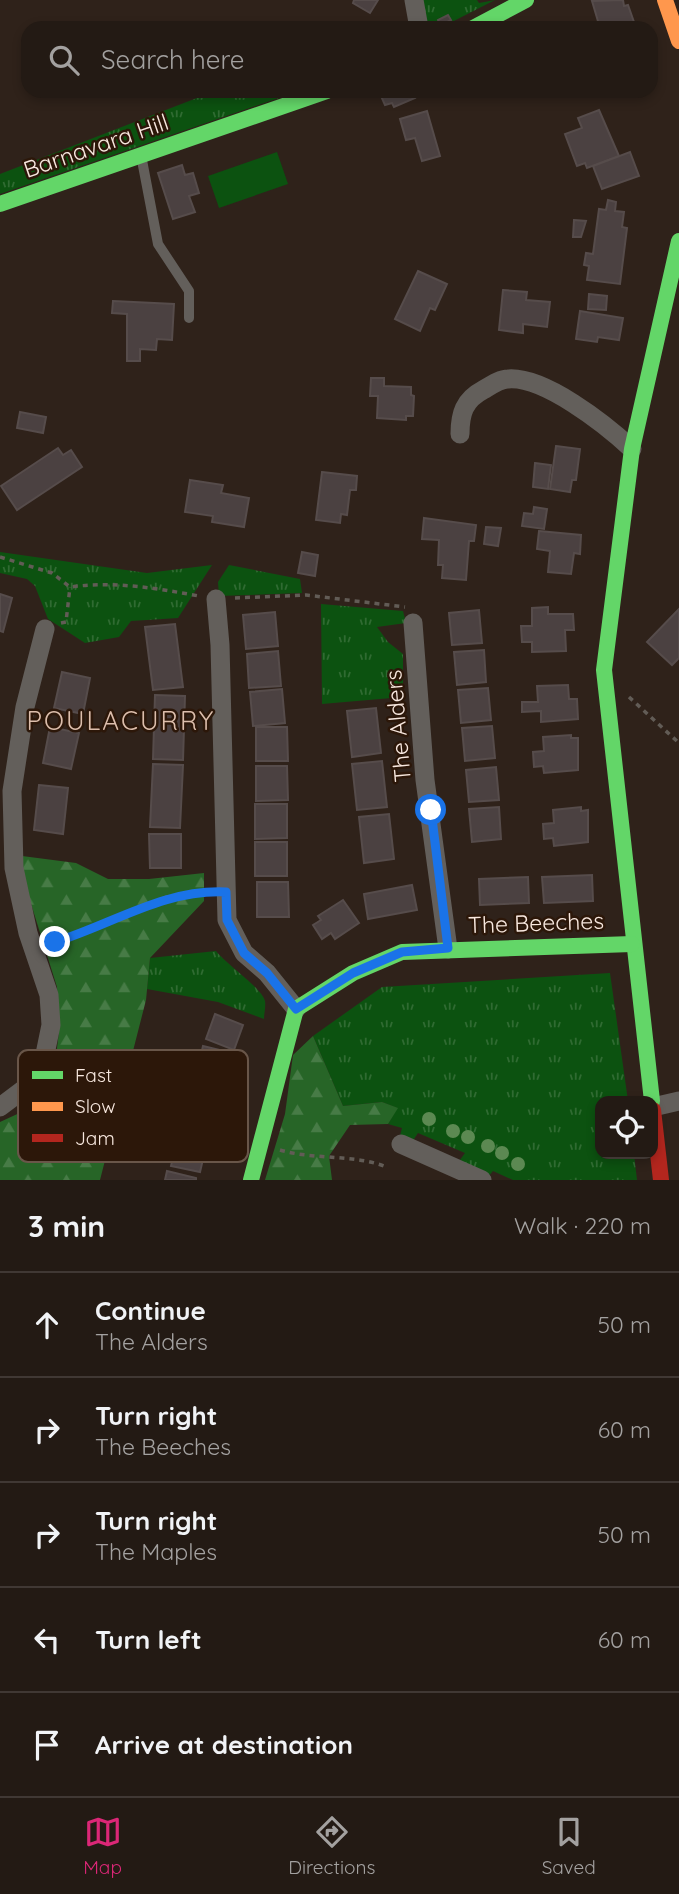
<!DOCTYPE html>
<meta charset="utf-8">
<style>
:root{--surface:#231a14;--page:#2b231d;--text:#f1f3f6;--muted:#a3a1a0;--line:#403834;--accent:#db2777}
body{margin:0;font-family:Quicksand,sans-serif;background:var(--page);color:var(--text)}
.controls{position:absolute;right:21px;bottom:21px;display:grid;overflow:hidden;border-radius:14px;box-shadow:0 4px 10px #0003}
.controls button{width:63px;height:63px;display:grid;place-items:center;padding:0;border:0;border-bottom:2px solid var(--line);background:var(--surface);color:var(--text);font:35px sans-serif}
.stop{position:absolute;width:21px;height:21px;margin:-16px;border:5px solid #1a73e8;border-radius:50%;background:#fff}
.stop.end{background:#1a73e8;border-color:#fff;box-shadow:0 2px 7px #0008}
.list{margin:0;padding:0;list-style:none}
h2{display:flex;justify-content:space-between;align-items:center;height:91px;margin:0;padding:0 28px;font-size:30px}
h2 small{font-size:23px;font-weight:400;color:var(--muted)}
.list li{display:grid;grid-template-columns:46px 1fr auto;gap:21px;align-items:center;box-sizing:border-box;height:105px;padding:0 28px;border-top:2px solid var(--line)}
.list b{display:block;font-size:26px;white-space:nowrap}
.list p{margin:0;font-size:23px;white-space:nowrap;color:var(--muted)}
.list em{font-size:23px;font-style:normal;color:var(--muted)}
.icon{flex:none;width:38px;height:38px;fill:none;stroke:currentColor;stroke-width:2;stroke-linecap:round;stroke-linejoin:round}
.map{position:relative;flex:none;width:679px;height:1180px;overflow:hidden}
.search{position:absolute;background:var(--surface);box-shadow:0 4px 10px #0003;left:21px;right:21px;top:21px;height:77px;display:flex;align-items:center;gap:18px;box-sizing:border-box;padding:0 24px;border-radius:21px;color:var(--muted);font-size:26px}
.sheet{height:616px;background:var(--surface)}
nav{display:flex;justify-content:space-around;align-items:center;box-sizing:border-box;height:98px;border-top:2px solid var(--line);background:var(--surface);font-size:19px;color:var(--muted)}
nav a{display:grid;justify-items:center;gap:4px}
nav .on{color:var(--accent)}
.map>svg:first-child{display:block}
.grass{fill:url(#grass-tufts)}
.forest{fill:url(#forest-firs)}
.pitch{fill:#0c5210}
.building{fill:#4b4141;stroke:#564c4b;stroke-width:2}
.lines{fill:none;stroke-linecap:round;stroke-linejoin:round}
.path{stroke:#625c56;stroke-width:3.5;stroke-dasharray:5 5;stroke-linecap:butt}
.lane{stroke:#635f5b;stroke-width:10}
.street{stroke:#635f5b;stroke-width:19}
.fast{stroke:#63d668;stroke-width:16}
.slow{stroke:#ff974d;stroke-width:16}
.jam{stroke:#b3261e;stroke-width:16}
.tree{fill:#5c8952}
.route{stroke:#1a73e8;stroke-width:9}
.labels{text-anchor:middle;stroke-width:5;stroke-linejoin:round;paint-order:stroke}
.street-label{font-size:23px;fill:#f8e8df;stroke:#2c1709}
.quarter-label{font-size:26px;letter-spacing:2px;fill:#dcbeac;stroke:#2c1709}
.key{fill:#2c1709;stroke:#695649;stroke-width:2}
.key-label{font-size:19px;fill:#f8e8df}
</style>
<div class="map">
<svg width="679" height="1180" viewBox="0 0 679 1180">
<defs>
<pattern id="grass-tufts" width="24" height="20" patternUnits="userSpaceOnUse" patternTransform="scale(1.75)"><rect width="24" height="20" fill="#0c5210"/><path d="M3 7l-1-3M5 7V3M7 7l1-3M15 17l-1-3M17 17v-4M19 17l1-3" fill="none" stroke="#306b32"/></pattern>
<pattern id="forest-firs" width="22" height="20" patternUnits="userSpaceOnUse" patternTransform="scale(1.75)"><rect width="22" height="20" fill="#276527"/><path d="M5 1l3.5 6h-7zM16 11l3.5 6h-7z" fill="#477b46"/></pattern>
</defs>
<rect width="100%" height="100%" fill="#2f221a"/>
<g class="grass">
<polygon points="421,0 477,0 479,3 495,0 442,27 429,28 424,21"/>
<polygon points="215,91 299,91 0,194 0,174"/>
<polygon points="0,552 147,573 212,565 178,618 131,621 119,637 85,643 48,619 35,586 27,579 0,573"/>
<polygon points="229,565 300,579 302,593 219,596 218,582"/>
<polygon points="321,604 403,611 406,623 377,627 388,642 403,654 403,697 322,704"/>
<path d="M216,951C227,965 262,988 265,1001C266,1006 264,1014 264,1019L218,1002L147,989L150,958Z"/>
<polygon points="610,973 628,1101 600,1101 600,1154 634,1154 637,1180 513,1180 493,1171 487,1178 457,1164 465,1153 418,1133 412,1142 400,1136 402,1128 388,1124 397,1108 382,1102 343,1106 313,1036 382,987"/>
</g>
<g class="forest">
<polygon points="22,856 76,863 108,879 149,879 204,873 204,901 150,958 146,1000 100,1180 0,1180 0,1122 26,1110 53,1080 59,1032 57,987 22,875"/>
<polygon points="313,1036 343,1106 382,1102 398,1108 388,1124 350,1125 329,1156 332,1180 265,1180 285,1114 293,1055"/>
</g>
<polygon class="pitch" points="277,152 288,184 219,208 208,176"/>
<g class="building">
<polygon points="354,0 378,0 370,13 353,3"/>
<polygon points="623,0 624,6 628,5 634,22 628,24 629,28 600,28 592,1"/>
<polygon points="448,15 451,20 440,26 438,20"/>
<polygon points="393,91 412,91 415,98 394,107 392,103 385,105 381,96"/>
<polygon points="541,91 576,91 576,95 541,97"/>
<polygon points="599,110 619,156 587,168 585,163 577,166 565,134 582,128 578,118"/>
<polygon points="427,111 440,156 422,161 415,138 406,140 400,119"/>
<polygon points="630,152 639,176 602,189 593,166"/>
<polygon points="182,165 185,175 193,173 199,193 189,196 195,212 173,219 158,173"/>
<polygon points="608,200 616,202 615,211 624,212 622,227 627,228 620,284 587,280 589,266 584,265 586,253 593,254 599,209 606,210"/>
<polygon points="574,220 586,221 581,237 573,237"/>
<polygon points="418,271 447,284 435,310 430,308 420,331 395,319"/>
<polygon points="503,290 527,292 526,300 550,302 547,327 523,324 523,333 499,330"/>
<polygon points="589,294 607,296 606,310 588,309"/>
<polygon points="113,301 174,304 172,340 157,339 156,350 140,349 140,361 127,361 127,314 112,313"/>
<polygon points="580,311 623,318 619,340 598,337 597,342 576,339"/>
<polygon points="371,378 384,378 384,386 411,387 411,395 414,396 413,416 406,416 406,420 377,418 378,396 370,396"/>
<polygon points="20,412 46,417 43,433 17,428"/>
<polygon points="556,446 580,449 576,480 572,480 570,492 550,489"/>
<polygon points="58,448 63,455 71,450 82,467 17,510 1,486"/>
<polygon points="535,463 551,465 548,489 533,487"/>
<polygon points="322,472 357,476 356,490 350,490 347,515 341,514 340,523 316,520"/>
<polygon points="190,480 223,485 221,493 249,498 244,527 212,522 213,516 185,512"/>
<polygon points="534,507 547,509 544,529 522,526 524,513 533,514"/>
<polygon points="424,518 476,525 474,541 469,541 466,580 442,578 443,565 438,565 439,540 422,539"/>
<polygon points="486,527 501,528 498,546 484,544"/>
<polygon points="539,531 581,535 580,554 574,553 571,574 548,572 550,551 537,549"/>
<polygon points="302,552 318,555 315,576 298,573"/>
<polygon points="0,594 12,598 3,632 0,631"/>
<polygon points="548,607 548,614 573,614 574,630 565,630 566,651 532,652 532,642 522,642 521,626 532,626 532,608"/>
<polygon points="679,609 679,658 672,665 647,642"/>
<polygon points="479,610 482,643 452,645 449,613"/>
<polygon points="275,612 278,646 246,649 243,615"/>
<polygon points="175,624 183,687 153,690 145,627"/>
<polygon points="484,650 486,682 457,685 454,652"/>
<polygon points="278,651 281,686 249,688 247,654"/>
<polygon points="62,672 90,678 83,714 54,708"/>
<polygon points="568,685 569,699 577,699 578,719 541,722 541,711 522,712 522,702 538,702 537,686"/>
<polygon points="488,688 491,720 461,723 458,690"/>
<polygon points="282,689 285,723 253,726 250,692"/>
<polygon points="155,695 185,696 183,760 153,759"/>
<polygon points="376,708 381,753 352,757 347,711"/>
<polygon points="492,726 495,758 465,761 462,728"/>
<polygon points="50,727 79,733 71,769 43,763"/>
<polygon points="256,727 287,727 288,761 256,761"/>
<polygon points="571,735 571,738 578,738 578,770 544,773 543,766 534,767 533,752 544,751 543,737"/>
<polygon points="382,761 387,807 357,810 352,764"/>
<polygon points="153,764 183,765 180,828 150,827"/>
<polygon points="256,766 287,766 288,800 256,801"/>
<polygon points="496,767 499,800 469,802 466,770"/>
<polygon points="39,785 68,788 63,834 34,830"/>
<polygon points="255,804 287,804 287,838 255,839"/>
<polygon points="499,807 501,839 472,842 469,809"/>
<polygon points="581,807 581,811 588,810 588,842 554,846 553,838 544,839 543,824 554,823 553,810"/>
<polygon points="389,814 394,859 364,863 359,817"/>
<polygon points="149,834 181,834 181,868 150,868"/>
<rect x="255" y="842" width="32" height="34"/>
<polygon points="592,875 593,901 544,903 542,877"/>
<polygon points="528,877 529,903 480,905 479,879"/>
<polygon points="257,882 288,882 289,917 257,917"/>
<polygon points="412,885 417,910 368,919 364,894"/>
<polygon points="343,900 359,923 335,939 331,933 322,939 313,925 321,920 318,916"/>
<polygon points="215,1014 243,1025 234,1050 206,1039"/>
<polygon points="203,1046 232,1053 226,1079 197,1072"/>
<polygon points="177,1140 206,1146 200,1172 171,1166"/>
<polygon points="167,1171 196,1178 196,1180 165,1180"/>
</g>
<g class="lines">
<g class="path">
<path d="M0,557L52,573L70,587C115,581 155,588 199,596"/>
<polyline points="235,598 306,595 405,607"/>
<polyline points="61,623 66,622 70,587"/>
<polyline points="629,697 679,743"/>
<polyline points="51,942 99,928 166,897 209,891"/>
<path d="M280,1150C314,1160 351,1154 384,1166"/>
</g>
<polyline class="lane" points="141,155 158,244 189,291 189,318"/>
<g class="street">
<polyline points="414,0 419,28"/>
<path d="M460,434C460,414 464,400 483,390C490,386 500,379 508,379C544,376 605,424 632,449"/>
<polyline points="216,599 220,645 227,920 244,953 267,973 296,1009"/>
<polyline points="413,623 425,780 448,949"/>
<polyline points="0,1107 24,1089 43,1064 51,1025 49,995 28,933 14,868 12,791 25,707 45,629"/>
<polyline points="653,1107 679,1101"/>
<polyline points="401,1144 482,1180"/>
</g>
<g class="fast">
<polyline points="473,28 526,0"/>
<polyline points="0,204 327,91"/>
<polyline points="652,1101 604,670 632,449 679,241"/>
<polyline points="251,1180 296,1009 353,973 402,952 632,944"/>
</g>
<polyline class="slow" points="665,0 679,41"/>
<polyline class="jam" points="653,1110 661,1180"/>
</g>
<g class="tree">
<circle cx="429" cy="1119" r="7"/>
<circle cx="453" cy="1131" r="7"/>
<circle cx="468" cy="1137" r="7"/>
<circle cx="488" cy="1146" r="7"/>
<circle cx="502" cy="1153" r="7"/>
<circle cx="518" cy="1164" r="7"/>
</g>
<g class="lines">
<path class="route" d="M55,942C113,924 164,889 226,892L227,920L244,953L267,973L296,1009L353,973L402,952L448,948L431,810"/>
</g>
<g class="labels">
<g class="street-label">
<text transform="translate(96 146) rotate(-19)" y="8">Barnavara Hill</text>
<text transform="translate(398 726) rotate(-95)" y="8">The Alders</text>
<text transform="translate(536 923) rotate(-2)" y="8">The Beeches</text>
</g>
<g class="quarter-label">
<text x="121" y="730">POULACURRY</text>
</g>
</g>
<rect x="18" y="1050" width="230" height="112" rx="10" class="key"/>
<rect x="32" y="1071" width="31" height="8" fill="#63d668"/>
<rect x="32" y="1102" width="31" height="9" fill="#ff974d"/>
<rect x="32" y="1134" width="31" height="8" fill="#b3261e"/>
<g class="key-label">
<text x="75" y="1082">Fast</text>
<text x="75" y="1113">Slow</text>
<text x="75" y="1145">Jam</text>
</g>
</svg>
<div class="controls">
<button><svg class="icon" aria-label="locate" viewBox="0 0 24 24"><circle cx="12" cy="12" r="6"/><path d="M12 2v4M12 18v4M2 12h4M18 12h4"/></svg></button>
</div>
<div class="stop" style="left:431px;top:810px"></div>
<div class="stop end" style="left:55px;top:942px"></div>
<div class="search"><svg class="icon" aria-label="search" viewBox="0 0 24 24"><circle cx="10" cy="10" r="6"/><path d="M15 15l6 6"/></svg>Search here</div>
</div>
<section class="sheet">
<h2>3 min<small>Walk · 220 m</small></h2>
<ul class="list">
<li><svg class="icon" aria-label="ahead" viewBox="0 0 24 24"><path d="M12 20V5M6 11l6-6 6 6"/></svg><div><b>Continue</b><p>The Alders</p></div><em>50 m</em></li>
<li><svg class="icon" aria-label="right" viewBox="0 0 24 24"><path d="M7 20v-9h11M14 6l5 5-5 5"/></svg><div><b>Turn right</b><p>The Beeches</p></div><em>60 m</em></li>
<li><svg class="icon" aria-label="right" viewBox="0 0 24 24"><path d="M7 20v-9h11M14 6l5 5-5 5"/></svg><div><b>Turn right</b><p>The Maples</p></div><em>50 m</em></li>
<li><svg class="icon" aria-label="left" viewBox="0 0 24 24"><path d="M17 20v-9H6M10 6l-5 5 5 5"/></svg><div><b>Turn left</b></div><em>60 m</em></li>
<li><svg class="icon" aria-label="arrive" viewBox="0 0 24 24"><path d="M6 21V4h12l-3 4 3 4H6"/></svg><div><b>Arrive at destination</b></div></li>
</ul>
</section>
<nav>
<a class="on"><svg class="icon" aria-label="map" viewBox="0 0 24 24"><path d="M3 6l6-2 6 2 6-2v14l-6 2-6-2-6 2zM9 4v14M15 6v14"/></svg>Map</a>
<a><svg class="icon" aria-label="directions" viewBox="0 0 24 24"><path d="M12 3l9 9-9 9-9-9zM9 14v-3h6M13 9l2 2-2 2"/></svg>Directions</a>
<a><svg class="icon" aria-label="saved" viewBox="0 0 24 24"><path d="M7 4h10v16l-5-4-5 4z"/></svg>Saved</a>
</nav>
